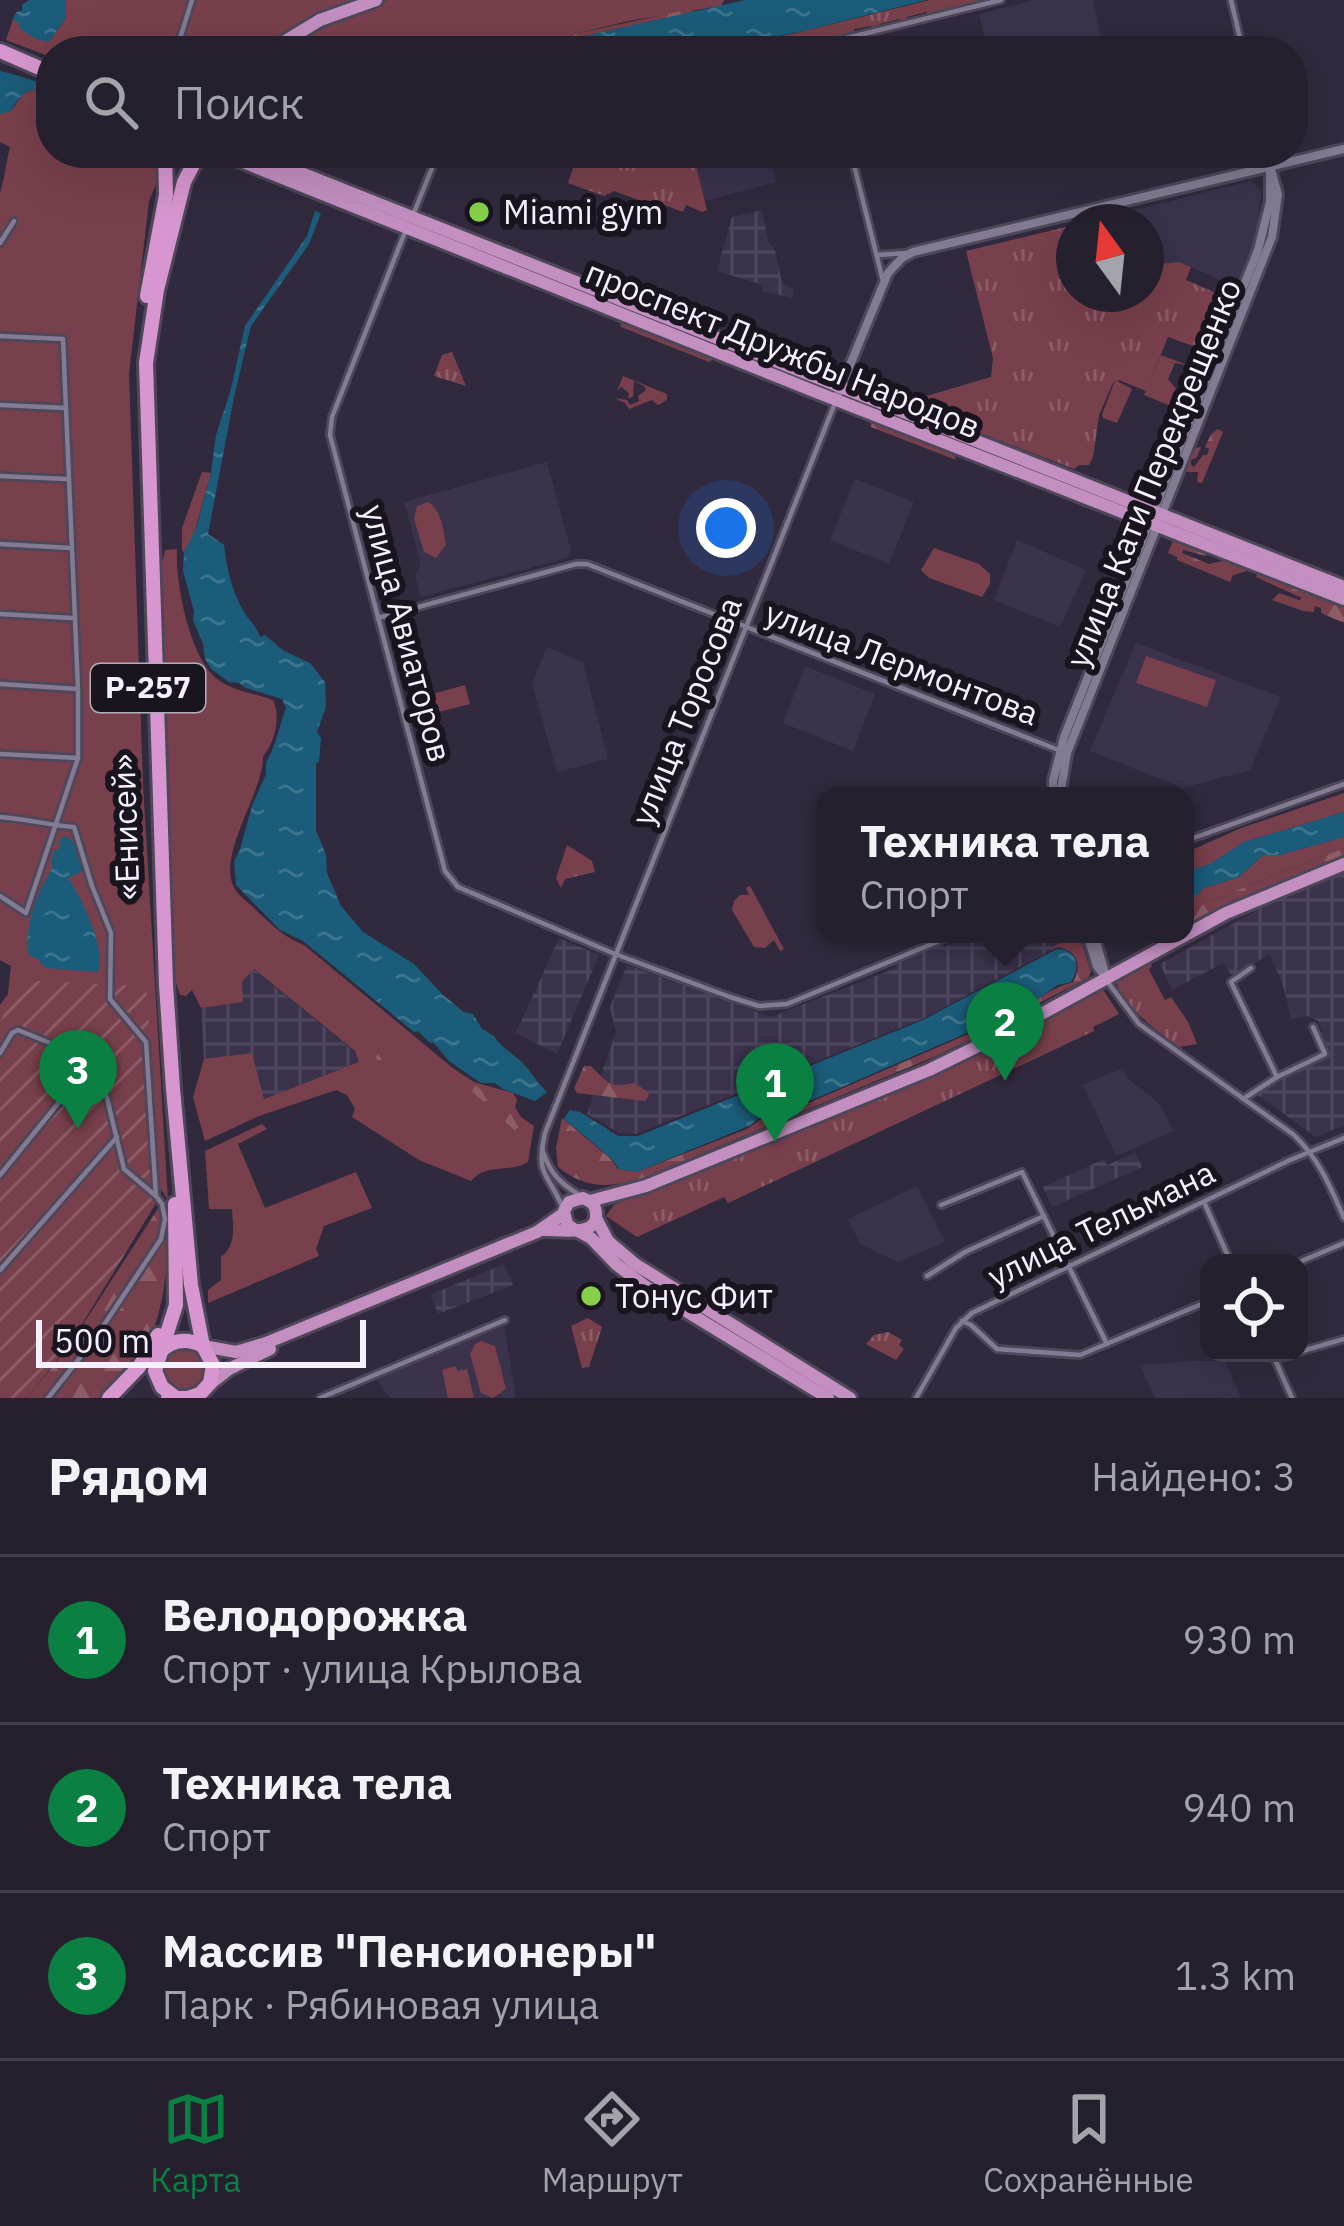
<!DOCTYPE html>
<html lang="ru">
<meta charset="utf-8">
<style>
:root{--surface:#25202e;--page:#312d3a;--text:#f1f3f6;--muted:#a3a3aa;--line:#423e4a;--accent:#0b8043}
body{margin:0;font-family:"IBM Plex Sans",sans-serif;background:var(--page);color:var(--text)}
.controls{position:absolute;right:36px;bottom:36px;display:grid;overflow:hidden;border-radius:24px;box-shadow:0 12px 48px #0002}
.controls button{width:108px;height:108px;display:grid;place-items:center;padding:0;border:0;border-bottom:3px solid var(--line);background:var(--surface);color:var(--text);font:60px sans-serif}
.compass{position:absolute;left:1056px;top:204px;width:108px;height:108px;border-radius:50%;background:var(--surface);box-shadow:0 12px 48px #0002;rotate:345deg}
.scale{position:absolute;left:36px;bottom:30px;width:330px;box-sizing:border-box;padding-left:12px;border:6px solid #f4f0fd;border-top:0;font-size:33px;line-height:42px;white-space:nowrap;color:#f4f0fd;-webkit-text-stroke:9px #18151e;paint-order:stroke}
.you{position:absolute;left:726px;top:528px;width:42px;height:42px;margin:-30px;border:9px solid #fff;border-radius:50%;background:#1a73e8;box-shadow:0 0 0 18px #1a73e833}
.badge{display:grid;place-items:center;width:78px;height:78px;border-radius:50%;background:var(--accent);color:#fff;font-size:39px;font-weight:700}
.pin{position:absolute;translate:-50% -99px;filter:drop-shadow(0 3px 6px #0008)}
.pin::after{content:'';position:absolute;top:63px;width:42px;height:36px;background:inherit;clip-path:polygon(0 0,100% 0,50% 100%)}
.popup{position:absolute;left:816px;top:787px;width:378px;height:156px;box-sizing:border-box;display:grid;place-content:center;border-radius:24px;background:var(--surface);filter:drop-shadow(0 3px 9px #0005);font-size:39px;white-space:nowrap;color:var(--muted)}
.popup b{font-size:45px;color:var(--text)}
.popup::after{content:'';position:absolute;left:50%;top:100%;margin-left:-24px;border:24px solid transparent;border-top-color:var(--surface)}
.list{margin:0;padding:0;list-style:none}
h2{display:flex;justify-content:space-between;align-items:center;height:156px;margin:0;padding:0 48px;font-size:51px}
h2 small{font-size:39px;font-weight:400;color:var(--muted)}
.list li{display:grid;grid-template-columns:78px 1fr auto;gap:36px;align-items:center;box-sizing:border-box;height:168px;padding:0 48px;border-top:3px solid var(--line)}
.list b{display:block;font-size:45px;white-space:nowrap}
.list p{margin:0;font-size:39px;white-space:nowrap;color:var(--muted)}
.list em{font-size:39px;font-style:normal;color:var(--muted)}
.icon{flex:none;width:66px;height:66px;fill:none;stroke:currentColor;stroke-width:2;stroke-linecap:round;stroke-linejoin:round}
.map{position:relative;flex:none;width:1344px;height:1398px;overflow:hidden}
.search{position:absolute;background:var(--surface);box-shadow:0 12px 48px #0002;left:36px;right:36px;top:36px;height:132px;display:flex;align-items:center;gap:30px;box-sizing:border-box;padding:0 42px;border-radius:48px;color:var(--muted);font-size:45px}
.sheet{height:660px;background:var(--surface)}
nav{display:flex;justify-content:space-around;align-items:center;box-sizing:border-box;height:168px;border-top:3px solid var(--line);background:var(--surface);font-size:33px;color:var(--muted)}
nav a{display:grid;justify-items:center;gap:6px}
nav .on{color:var(--accent)}
.map>svg:first-child{display:block}
.built{fill:#3b324c}
.industrial{fill:url(#industrial-grid)}
.grass{fill:#78404c}
.forest{fill:url(#forest-firs)}
.park{fill:url(#park-tufts)}
.garden{fill:url(#garden-furrows)}
.water{fill:url(#water-ripples)}
.lines{fill:none;stroke-linecap:round;stroke-linejoin:round}
.minor-casing{stroke:#4e4759;stroke-width:10}
.tertiary-casing{stroke:#4e4759;stroke-width:14}
.primary-casing{stroke:#4e4759;stroke-width:18}
.trunk-casing{stroke:#4e4759;stroke-width:20}
.minor{stroke:#827b93;stroke-width:4.5}
.tertiary{stroke:#827b93;stroke-width:8}
.primary{stroke:#c28fc0;stroke-width:12}
.trunk{stroke:#d796cf;stroke-width:14}
.poi-dot{fill:#87cf4a;stroke:#18151e;stroke-width:4.5}
.labels{text-anchor:middle;stroke-width:12;stroke-linejoin:round;paint-order:stroke}
.shield{fill:#18151e;stroke:#b2aeba;stroke-width:3}
.shield-label{font-size:30px;font-weight:bold;fill:#f4f0fd}
.poi-label{font-size:33px;fill:#f4f0fd;stroke:#18151e;text-anchor:start}
.street-label{font-size:33px;fill:#f4f0fd;stroke:#18151e}
</style>
<div class="map">
<svg width="1344" height="1398" viewBox="0 0 1344 1398">
<defs>
<pattern id="industrial-grid" width="8" height="8" patternUnits="userSpaceOnUse" patternTransform="scale(3)"><rect width="8" height="8" fill="#3b324c"/><path d="M0 4h8M4 0v8" fill="none" stroke="#4e465e"/></pattern>
<pattern id="forest-firs" width="22" height="20" patternUnits="userSpaceOnUse" patternTransform="scale(3)"><rect width="22" height="20" fill="#78404c"/><path d="M5 1l3.5 6h-7zM16 11l3.5 6h-7z" fill="#8c5c67"/></pattern>
<pattern id="park-tufts" width="24" height="20" patternUnits="userSpaceOnUse" patternTransform="scale(3)"><rect width="24" height="20" fill="#78404c"/><path d="M3 7l-1-3M5 7V3M7 7l1-3M15 17l-1-3M17 17v-4M19 17l1-3" fill="none" stroke="#8c5c67"/></pattern>
<pattern id="garden-furrows" width="10" height="10" patternUnits="userSpaceOnUse" patternTransform="scale(3)"><rect width="10" height="10" fill="#78404c"/><path d="M-1 1l2-2M0 10L10 0M9 11l2-2" fill="none" stroke="#8c5c67"/></pattern>
<pattern id="water-ripples" width="26" height="14" patternUnits="userSpaceOnUse" patternTransform="scale(3)"><rect width="26" height="14" fill="#1b5c7a"/><path d="M2 4q2-2 4 0t4 0M15 11q2-2 4 0t4 0" fill="none" stroke="#3d748e"/></pattern>
</defs>
<rect width="100%" height="100%" fill="#312a3e"/>
<g class="built">
<polygon points="1035,0 1093,0 1104,51 988,51 979,14"/>
<polygon points="693,153 769,153 776,182 705,201"/>
<polygon points="1250,181 1261,190 1258,235 1237,287 1179,262 1149,265 1146,253 1146,222 1138,222 1135,210"/>
<polygon points="547,462 571,551 567,558 421,597 415,576 421,564 404,502"/>
<polygon points="855,479 914,502 889,564 830,540"/>
<polygon points="1017,540 1086,570 1060,627 994,600"/>
<polygon points="1136,643 1281,697 1250,770 1183,788 1090,751"/>
<polygon points="547,647 583,662 608,759 557,772 532,684"/>
<polygon points="805,666 875,694 853,751 783,723"/>
<polygon points="1122,1068 1128,1079 1160,1104 1173,1131 1116,1156 1083,1085"/>
<polygon points="917,1186 945,1242 898,1262 860,1244 848,1219"/>
<polygon points="504,1326 516,1398 390,1398 376,1379"/>
<polygon points="1190,1361 1225,1361 1241,1398 1155,1398 1140,1365"/>
</g>
<g class="industrial">
<polygon points="762,210 768,241 775,250 782,283 794,289 792,298 762,291 763,285 717,271 732,217"/>
<polygon points="1344,873 1344,1125 1316,1137 1255,1093 1283,1078 1283,1075 1329,1054 1319,1034 1323,1031 1317,1020 1307,1016 1291,1019 1284,989 1270,954 1232,976 1223,963 1172,990 1160,964 1272,902"/>
<polygon points="974,934 1078,936 922,1019 636,1134 619,1133 587,1114 616,1032 610,1007 627,965 771,1017 896,968 894,962 941,942 944,947"/>
<polygon points="559,938 599,955 557,1054 516,1033"/>
<polygon points="253,969 355,1052 359,1063 263,1099 252,1054 204,1059 201,1008 242,1002 242,982"/>
<polygon points="1135,1153 1142,1167 1052,1207 1043,1187 1104,1159 1107,1165"/>
<polygon points="504,1264 513,1285 438,1314 430,1295"/>
</g>
<g class="grass">
<polygon points="66,0 362,0 293,30 262,51 51,51 51,57 6,40 13,19 49,42 66,17"/>
<path d="M387,0H724L721,6L633,20L574,34L541,46L539,43L497,48L498,51L488,49L484,51H275C309,28 347,11 387,0Z"/>
<path d="M36,88L41,89L51,101V153H156C162,177 158,179 149,201L129,374L143,785L168,1200L159,1186L0,1044V1005L8,994L11,966L0,960V193C5,177 6,163 10,147L0,142V114L6,110L11,111L23,94Z"/>
<polygon points="625,320 712,357 712,360 709,362 621,327 620,325"/>
<polygon points="1161,355 1193,367 1201,358 1206,360 1203,368 1175,363 1168,379 1188,403 1185,412 1144,395"/>
<polygon points="623,376 667,394 667,400 658,405 652,400 629,409 625,403 614,398 627,400 630,405 639,401 638,396 646,390 644,386 634,381 633,397 628,398 629,393 621,387 617,391"/>
<polygon points="1117,381 1132,389 1117,423 1103,418 1102,415 1114,383"/>
<polygon points="202,472 211,473 194,534 184,553 182,550 182,528"/>
<path d="M428,502C442,510 443,530 446,545L436,558L424,552L414,519L417,506Z"/>
<polygon points="934,548 979,564 990,574 990,584 982,597 929,578 921,570"/>
<path d="M177,549C175,582 190,662 220,681C234,691 257,694 273,700C281,715 275,744 263,756C264,794 212,860 237,892C242,899 252,905 258,912C274,927 284,937 304,945L454,1069L474,1082L513,1093L517,1100L515,1107L521,1117L534,1126L528,1162C508,1174 487,1162 471,1181L419,1160L352,1117L355,1109L347,1095L336,1090L259,1116L205,1141L193,1097L204,1059L252,1053L264,1099L359,1062L355,1051L254,969L242,982L243,1002L201,1008L192,990L186,996L180,995L175,980L162,563L165,550Z"/>
<polygon points="1146,656 1216,680 1207,707 1136,683"/>
<polygon points="1344,793 1344,812 1244,842 1210,864 1185,872 1185,853 1241,828"/>
<polygon points="1344,837 1344,848 1211,900 1185,914 1185,906 1204,888 1239,877 1263,855 1279,855"/>
<polygon points="750,886 784,949 780,951 774,940 765,948 754,947 732,910 734,901 740,895 749,895 746,888"/>
<path d="M262,1124L267,1129L238,1144L265,1208L356,1172L372,1208L324,1226L316,1249L319,1256L208,1303V1290L221,1280V1257C237,1244 233,1228 232,1209H209L205,1151Z"/>
<polygon points="481,1341 495,1346 506,1389 493,1398 481,1393 470,1354 475,1344"/>
<polygon points="192,1345 205,1356 208,1376 192,1393 172,1391 159,1367 172,1347"/>
<polygon points="455,1366 458,1371 467,1369 474,1398 448,1398 442,1370"/>
</g>
<g class="forest">
<polygon points="691,9 693,12 553,43 557,39 574,34"/>
<polygon points="869,416 953,450 956,460 871,427"/>
<polygon points="1218,429 1223,432 1202,483 1197,482 1198,472 1185,472 1182,468 1186,457 1191,455 1194,448 1201,447 1197,457 1191,460 1191,465 1194,467 1203,455 1207,455 1209,449 1205,447 1211,434"/>
<polygon points="1173,540 1200,547 1206,556 1183,550 1182,553 1209,564 1223,561 1225,557 1247,571 1233,575 1230,582 1177,560 1177,557 1168,553"/>
<polygon points="1257,574 1264,574 1344,606 1344,623 1321,613 1321,608 1315,606 1314,612 1303,611 1272,600 1279,593 1299,600 1302,598 1256,577"/>
<polygon points="567,845 592,861 595,872 565,879 561,888 556,878"/>
<polygon points="1344,848 1344,857 1239,900 1185,926 1185,914 1211,900"/>
<path d="M1064,934H1079L1091,972L1088,978L1039,1003L1028,1012L936,1056L638,1180C607,1188 584,1188 558,1167L556,1148L562,1118L610,1158L618,1169L637,1172L747,1129L761,1119L797,1108L1003,1019C1027,1008 1047,989 1073,982C1083,964 1076,949 1056,947L1048,950L1063,941Z"/>
<polygon points="380,1054 393,1054 456,1103 452,1106 397,1069 391,1061 377,1060 375,1057"/>
<path d="M584,1066H591C608,1084 610,1088 634,1083L647,1091L649,1096L645,1101L577,1093L574,1088Z"/>
<path d="M454,1069L520,1120L523,1125L514,1130C494,1111 474,1093 453,1074Z"/>
<polygon points="159,1207 161,1219 158,1236 93,1337 43,1398 27,1398 69,1346"/>
<path d="M168,1235C166,1302 157,1358 98,1398H52L102,1335Z"/>
</g>
<g class="park">
<polygon points="930,0 981,0 958,9 956,6 929,15 926,12 907,17 906,21 902,22 899,19 880,24 879,27 873,29 871,26 854,29 854,34 790,45 770,51 707,51 796,33"/>
<polygon points="578,153 693,153 707,210 702,212 686,205 683,212 662,204 660,208 614,191 604,196 568,183"/>
<polygon points="1074,225 1074,294 1146,294 1146,253 1149,265 1179,262 1191,267 1186,280 1232,300 1210,352 1168,337 1146,391 1119,380 1113,383 1099,415 1093,457 1089,465 1079,465 1074,469 915,408 913,400 991,377 993,358 966,251"/>
<polygon points="452,352 466,386 434,376 442,355"/>
<polygon points="465,685 470,704 434,713 429,695"/>
<path d="M1151,961L1152,965L1149,970L1165,1000L1171,997L1188,1022L1197,1044L1179,1047C1155,1029 1125,1009 1115,979Z"/>
<polygon points="1095,988 1104,991 1119,1014 1093,1027 1094,1031 728,1203 724,1197 637,1237 606,1216 614,1205 794,1130"/>
<polygon points="588,1318 602,1327 589,1367 582,1368 571,1326"/>
<polygon points="888,1332 902,1340 899,1345 904,1349 896,1360 866,1344 874,1335"/>
</g>
<polygon class="garden" points="16,980 146,986 161,1195 71,1342 27,1398 0,1398 0,1024"/>
<g class="water">
<polygon points="29,0 66,0 66,17 49,42 36,39 20,29 20,25 13,19 16,12 22,11 22,5"/>
<polygon points="745,0 926,0 804,31 701,51 518,51"/>
<path d="M0,71C15,75 39,81 51,88V101H49L41,89C27,87 17,99 11,111L0,114Z"/>
<path d="M315,211L321,213L309,244L251,326L234,397L208,534L224,545C227,568 231,590 244,612C250,622 256,625 260,637L265,635L284,651L310,663L325,682L326,707L317,732L321,738L319,762L316,763V830L326,855L327,873L341,906L363,932L414,964L443,995L464,1012L473,1014L482,1029L494,1036C501,1047 508,1050 517,1058C529,1067 536,1082 547,1092L535,1101L503,1089L495,1083H481L449,1061L434,1043L429,1042L418,1031L414,1032L303,941L280,930L236,885L234,862L240,849L252,806L266,774V762C274,752 281,721 286,708L282,699L246,688L239,683L229,682L211,669L205,659L203,644L193,620L194,611L183,571L184,553L197,526L211,473L216,435L230,393L245,326L307,236Z"/>
<polygon points="1344,812 1344,837 1279,855 1263,855 1239,877 1204,888 1185,906 1185,872 1210,864 1244,842"/>
<path d="M65,836C78,842 80,857 83,871L68,878C82,897 107,950 98,972L45,968L39,960L29,955C23,927 38,891 53,867L51,863L54,851L59,849L60,839Z"/>
<path d="M1057,949C1077,949 1081,966 1071,982L1057,985L1029,1006L796,1107L757,1119L751,1125L637,1172L619,1169L611,1158L564,1119L570,1110L580,1112L618,1136H638L923,1020Z"/>
</g>
<g class="lines">
<g class="minor-casing">
<g id="minor">
<polyline points="1231,0 1243,51"/>
<polyline points="176,51 192,0"/>
<polyline points="794,51 1001,0"/>
<polyline points="851,153 883,281"/>
<polyline points="1268,153 1270,166"/>
<polyline points="413,215 438,153"/>
<polyline points="405,232 332,417 330,435 445,871 458,887 615,954 730,997 759,1006 787,1004 956,934"/>
<polyline points="0,243 14,221"/>
<polyline points="877,255 907,253"/>
<polyline points="0,336 63,339 78,689 78,758 26,913 0,896"/>
<polyline points="0,405 66,408"/>
<polyline points="0,476 66,479"/>
<polyline points="0,544 71,548"/>
<polyline points="0,614 72,618"/>
<polyline points="378,618 576,564 587,564 1061,751"/>
<polyline points="0,684 78,689"/>
<polyline points="0,754 78,758"/>
<path d="M0,817C26,819 49,825 74,827L92,886L111,933L110,999L146,1042L156,1196"/>
<polyline points="1185,841 1344,784"/>
<path d="M1107,981L1139,1024L1294,1135C1319,1159 1330,1186 1344,1218"/>
<polyline points="0,1053 12,1033 18,1030 55,1045 97,1080 107,1098 124,1169 156,1196 162,1204 165,1219 161,1239 94,1340 48,1398"/>
<polyline points="1277,1077 1325,1054 1313,1027"/>
<polyline points="1243,1099 1277,1077 1231,982 1251,968"/>
<path d="M542,1149C549,1171 558,1182 578,1194"/>
<polyline points="0,1175 86,1069"/>
<polyline points="1204,1202 1231,1263"/>
<polyline points="941,1205 1022,1172 1107,1344"/>
<path d="M562,1206C546,1170 536,1176 545,1133L835,403"/>
<polyline points="1297,1263 1344,1243"/>
<polyline points="0,1270 117,1137"/>
<polyline points="927,1276 965,1252 1044,1216"/>
<polyline points="962,1321 971,1325 997,1349 1080,1355 1209,1301"/>
<polyline points="1299,1352 1344,1339"/>
<polyline points="1272,1353 1292,1398"/>
<polyline points="1273,1355 1294,1353"/>
<polyline points="320,1398 505,1320"/>
<polyline points="916,1398 956,1328 972,1313 1290,1160 1344,1138"/>
</g>
</g>
<g class="tertiary-casing">
<g id="tertiary">
<polyline points="836,399 888,273 902,258 913,252 1344,149"/>
<polyline points="1053,796 1053,781 1064,737 1258,250 1270,202 1270,167"/>
<polyline points="1060,796 1067,753 1272,237 1278,194 1270,166"/>
<polyline points="1087,934 1097,966 1106,978"/>
<polyline points="1094,934 1106,977"/>
</g>
</g>
<g class="primary-casing">
<g id="primary">
<polyline points="269,51 320,20 376,0"/>
<polyline points="251,153 1344,587"/>
<polyline points="201,157 216,155 233,158 816,392 1344,599"/>
<polyline points="590,1201 646,1186 929,1070 1023,1024 1226,913 1344,864"/>
<polyline points="596,1218 608,1241 635,1264 850,1398"/>
<path d="M544,1230C559,1229 599,1238 596,1213C595,1203 591,1202 583,1198L569,1202L564,1211L567,1224L575,1230"/>
<polyline points="578,1231 591,1238 617,1265 645,1286 828,1398"/>
<polyline points="203,1346 236,1352 266,1343 537,1232 563,1214"/>
<polyline points="210,1384 229,1369 270,1349"/>
</g>
</g>
<g class="trunk-casing">
<g id="trunk">
<polyline points="0,51 51,73"/>
<polyline points="147,296 166,195 165,153"/>
<polyline points="175,1204 176,1305 155,1371 162,1387 175,1397"/>
<path d="M159,1353C172,1339 187,1338 203,1346"/>
<polyline points="109,1398 139,1367 158,1335"/>
<polyline points="168,1398 188,1398 200,1394 210,1383 213,1365 203,1346 191,1285 173,1089 166,985 146,363 157,290 184,182 194,163 207,153"/>
</g>
</g>
<use href="#minor" class="minor"/>
<use href="#tertiary" class="tertiary"/>
<use href="#primary" class="primary"/>
<use href="#trunk" class="trunk"/>
</g>
<g class="poi-dot">
<circle cx="479" cy="212" r="12"/>
<circle cx="591" cy="1296" r="12"/>
</g>
<g class="labels">
<rect class="shield" x="91" y="664" width="114" height="48" rx="9"/>
<g class="shield-label">
<text x="148" y="698">Р-257</text>
</g>
<g class="poi-label">
<text x="503" y="224">Miami gym</text>
<text x="615" y="1308">Тонус Фит</text>
</g>
<g class="street-label">
<text transform="translate(783 349) rotate(22)" y="12">проспект Дружбы Народов</text>
<text transform="translate(1153 473) rotate(-68)" y="12">улица Кати Перекрещенко</text>
<text transform="translate(407 633) rotate(75)" y="12">улица Авиаторов</text>
<text transform="translate(902 663) rotate(21)" y="12">улица Лермонтова</text>
<text transform="translate(686 711) rotate(-68)" y="12">улица Торосова</text>
<text transform="translate(125 827) rotate(-92)" y="12">«Енисей»</text>
<text transform="translate(1101 1224) rotate(-26)" y="12">улица Тельмана</text>
</g>
</g>
</svg>
<div class="controls">
<button><svg class="icon" aria-label="locate" viewBox="0 0 24 24"><circle cx="12" cy="12" r="6"/><path d="M12 2v4M12 18v4M2 12h4M18 12h4"/></svg></button>
</div>
<svg class="compass" viewBox="-18 -18 36 36"><path d="M0-13l5 13h-10z" fill="#e53935"/><path d="M0 13l5-13h-10z" fill="#a3a3aa"/></svg>
<div class="scale">500 m</div>
<div class="you"></div>
<div class="pin badge" style="left:775px;top:1142px">1</div>
<div class="pin badge" style="left:1005px;top:1081px">2</div>
<div class="popup"><b>Техника тела</b>Спорт</div>
<div class="pin badge" style="left:78px;top:1129px">3</div>
<div class="search"><svg class="icon" aria-label="search" viewBox="0 0 24 24"><circle cx="10" cy="10" r="6"/><path d="M15 15l6 6"/></svg>Поиск</div>
</div>
<section class="sheet">
<h2>Рядом<small>Найдено: 3</small></h2>
<ul class="list">
<li><span class="badge">1</span><div><b>Велодорожка</b><p>Спорт · улица Крылова</p></div><em>930 m</em></li>
<li><span class="badge">2</span><div><b>Техника тела</b><p>Спорт</p></div><em>940 m</em></li>
<li><span class="badge">3</span><div><b>Массив &quot;Пенсионеры&quot;</b><p>Парк · Рябиновая улица</p></div><em>1.3 km</em></li>
</ul>
</section>
<nav>
<a class="on"><svg class="icon" aria-label="map" viewBox="0 0 24 24"><path d="M3 6l6-2 6 2 6-2v14l-6 2-6-2-6 2zM9 4v14M15 6v14"/></svg>Карта</a>
<a><svg class="icon" aria-label="directions" viewBox="0 0 24 24"><path d="M12 3l9 9-9 9-9-9zM9 14v-3h6M13 9l2 2-2 2"/></svg>Маршрут</a>
<a><svg class="icon" aria-label="saved" viewBox="0 0 24 24"><path d="M7 4h10v16l-5-4-5 4z"/></svg>Сохранённые</a>
</nav>
